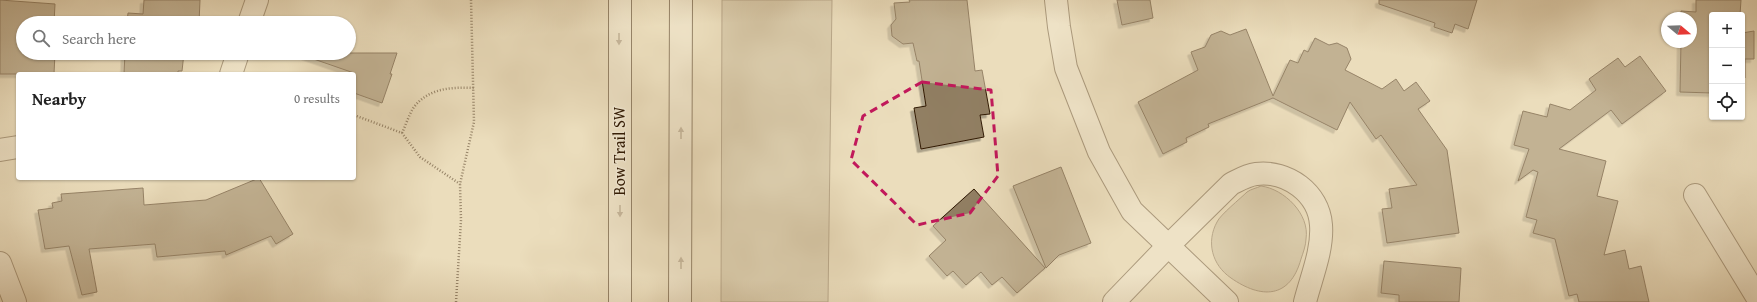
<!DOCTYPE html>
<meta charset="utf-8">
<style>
:root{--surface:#fff;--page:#f2f2f2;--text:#222;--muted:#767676;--line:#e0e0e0}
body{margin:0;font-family:"Gentium Book Plus",serif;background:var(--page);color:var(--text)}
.controls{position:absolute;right:12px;top:12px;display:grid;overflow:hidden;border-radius:4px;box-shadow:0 1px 3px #0004}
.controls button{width:36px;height:36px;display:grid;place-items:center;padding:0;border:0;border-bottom:1px solid var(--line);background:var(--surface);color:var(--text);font:20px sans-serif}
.compass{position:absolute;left:1661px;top:12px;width:36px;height:36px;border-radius:50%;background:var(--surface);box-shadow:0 1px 3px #0004;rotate:109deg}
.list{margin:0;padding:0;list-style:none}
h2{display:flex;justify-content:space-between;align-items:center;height:52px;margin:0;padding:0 16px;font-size:17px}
h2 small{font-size:13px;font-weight:400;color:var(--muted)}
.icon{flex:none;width:22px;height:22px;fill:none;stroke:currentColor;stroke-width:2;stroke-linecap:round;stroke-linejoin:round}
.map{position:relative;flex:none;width:1757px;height:302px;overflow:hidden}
.search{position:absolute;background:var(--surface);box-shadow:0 1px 3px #0004;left:16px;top:16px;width:340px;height:44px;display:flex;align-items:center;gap:10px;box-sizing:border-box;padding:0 14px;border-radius:22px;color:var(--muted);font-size:15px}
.panel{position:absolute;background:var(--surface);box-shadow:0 1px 3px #0004;left:16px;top:72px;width:340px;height:108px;border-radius:4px}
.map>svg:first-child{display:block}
.green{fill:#cbbc9d;stroke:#7e6a50}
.building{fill:#917f63;stroke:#301903;filter:url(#shadow)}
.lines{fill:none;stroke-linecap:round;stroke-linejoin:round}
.minor-casing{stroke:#5f4a31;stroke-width:24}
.secondary-casing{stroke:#301903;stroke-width:24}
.path{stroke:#301903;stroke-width:2.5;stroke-dasharray:1 2;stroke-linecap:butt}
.minor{stroke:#f2e9d3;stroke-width:22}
.secondary{stroke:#f2e9d3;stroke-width:22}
.oneway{fill:#9b8b75}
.marked{fill:none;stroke:#c2185b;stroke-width:3;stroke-dasharray:8 5;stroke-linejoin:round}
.labels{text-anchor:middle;stroke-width:3;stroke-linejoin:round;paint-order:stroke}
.street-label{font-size:16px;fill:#301903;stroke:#f2e9d3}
</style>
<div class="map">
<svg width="1757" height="302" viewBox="0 0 1757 302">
<defs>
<filter id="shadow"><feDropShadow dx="-3.5" dy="3.5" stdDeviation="0" flood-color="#0004"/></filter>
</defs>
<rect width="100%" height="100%" fill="#ebddbc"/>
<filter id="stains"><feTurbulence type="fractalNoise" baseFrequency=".005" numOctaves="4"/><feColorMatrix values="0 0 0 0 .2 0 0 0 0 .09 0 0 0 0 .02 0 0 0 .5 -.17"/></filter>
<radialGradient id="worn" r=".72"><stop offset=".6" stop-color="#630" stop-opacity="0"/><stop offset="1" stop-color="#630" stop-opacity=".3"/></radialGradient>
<g class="green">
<polygon points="722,0 832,0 828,302 721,302"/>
<path d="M1261,186C1284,189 1310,214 1306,239C1306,245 1303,253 1301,259C1290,299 1261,299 1231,278C1212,265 1206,242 1217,222C1220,215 1241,198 1247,192C1251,189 1257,188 1261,186Z"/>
</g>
<g class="building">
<polygon points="0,0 55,4 54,23 23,23 23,53 55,53 54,74 0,74"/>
<polygon points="144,0 200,0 199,23 127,23 128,13 143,14"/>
<polygon points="909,0 967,0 975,71 982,70 990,114 980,115 984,137 921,149 914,108 926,106 919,61 917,61 913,43 903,44 892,36 891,25 896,19 894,3 910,2"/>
<polygon points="1117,0 1150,0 1153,18 1122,25"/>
<polygon points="1379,0 1477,0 1468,29 1455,24 1452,33 1434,27 1435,23 1379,4"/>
<polygon points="1696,0 1741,0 1740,15 1712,15 1712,93 1680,92 1681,42 1691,42 1691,18 1681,18 1681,11 1696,12"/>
<polygon points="1246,29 1273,96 1290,60 1298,63 1304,50 1308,52 1315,38 1329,45 1337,43 1347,48 1351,59 1345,70 1382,89 1396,79 1404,91 1416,82 1430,101 1418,109 1447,150 1459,233 1387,243 1382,209 1392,208 1389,189 1417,185 1381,135 1376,139 1350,102 1337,130 1273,98 1208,124 1209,127 1186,138 1187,142 1163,154 1138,102 1198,70 1191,52 1205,47 1211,35 1221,31 1230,35"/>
<polygon points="1754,31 1754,59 1745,59 1745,78 1742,78 1742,33"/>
<polygon points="125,53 184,53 182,71 178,71 178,74 124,74"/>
<polygon points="305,53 397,53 390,74 392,74 382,103 354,93 354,73 305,56"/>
<polygon points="1640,56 1666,91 1622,124 1611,110 1559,149 1606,161 1597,196 1618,201 1604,255 1625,250 1629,269 1641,266 1649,302 1579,302 1577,294 1569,296 1555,239 1533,233 1537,220 1526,217 1538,172 1533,170 1518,181 1529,149 1514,145 1523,111 1547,117 1550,104 1570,110 1596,90 1589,79 1618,58 1625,67"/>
<polygon points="1061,167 1091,243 1059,255 1046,268 1013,186"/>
<polygon points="259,178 293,234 276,244 271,236 226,255 225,251 157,257 155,244 89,249 97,292 82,295 69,246 45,249 38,210 53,208 52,203 62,201 61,194 143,188 144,205 206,200"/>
<polygon points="974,189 1045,268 1017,293 1002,277 992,285 981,272 966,285 953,271 947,276 929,256 946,240 933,226"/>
<polygon points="1384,261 1461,268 1459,302 1399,302 1399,295 1381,293"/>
</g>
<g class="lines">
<g class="minor-casing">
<g id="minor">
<polyline points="1056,0 1059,27 1066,68 1099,152 1132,211 1227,302"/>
<polyline points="249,23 257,0"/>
<polyline points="231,74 238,53"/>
<polyline points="0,150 18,147"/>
<polyline points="1695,195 1757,297"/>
<polyline points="0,263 15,302"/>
<path d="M1114,302L1168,246L1231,184C1239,180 1247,175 1256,174C1287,170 1319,193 1321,225C1323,250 1311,278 1305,302"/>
</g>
</g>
<g class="secondary-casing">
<g id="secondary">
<polyline points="620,0 620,302"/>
<polyline points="680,302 681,0"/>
</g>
</g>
<g class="path">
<polyline points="354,115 402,133 420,157 460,184"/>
<path d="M402,133C406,125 409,114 414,107C429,88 451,87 474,88"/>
<polyline points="456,302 461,220 460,184 474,122 471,0"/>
</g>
<use href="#minor" class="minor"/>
<use href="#secondary" class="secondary"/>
</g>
<defs><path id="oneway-solid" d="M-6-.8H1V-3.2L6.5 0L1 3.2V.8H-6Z"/></defs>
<g class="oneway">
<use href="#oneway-solid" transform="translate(619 39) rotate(90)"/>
<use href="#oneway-solid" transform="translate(681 133) rotate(-90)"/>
<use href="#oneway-solid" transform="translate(620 211) rotate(90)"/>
<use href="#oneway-solid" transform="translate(681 263) rotate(-90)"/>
</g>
<path d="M0 0H1757V302H0ZM922,82L991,90L998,176L970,213L917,225L851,160L863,116Z" fill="#ebddbc" fill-opacity=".55" fill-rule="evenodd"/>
<path class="marked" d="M922,82L991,90L998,176L970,213L917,225L851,160L863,116Z"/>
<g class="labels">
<g class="street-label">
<text transform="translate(619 151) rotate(-90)" y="6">Bow Trail SW</text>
</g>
</g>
<rect width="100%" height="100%" filter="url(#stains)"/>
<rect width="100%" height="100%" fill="url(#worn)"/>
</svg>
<div class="controls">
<button>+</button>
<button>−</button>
<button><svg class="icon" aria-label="locate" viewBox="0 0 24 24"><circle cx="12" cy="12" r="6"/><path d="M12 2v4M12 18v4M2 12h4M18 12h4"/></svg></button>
</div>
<svg class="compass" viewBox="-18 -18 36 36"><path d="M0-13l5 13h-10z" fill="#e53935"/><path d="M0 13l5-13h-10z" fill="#767676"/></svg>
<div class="search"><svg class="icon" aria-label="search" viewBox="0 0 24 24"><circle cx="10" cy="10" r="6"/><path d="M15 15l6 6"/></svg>Search here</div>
<section class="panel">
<h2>Nearby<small>0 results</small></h2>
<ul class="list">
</ul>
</section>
</div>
